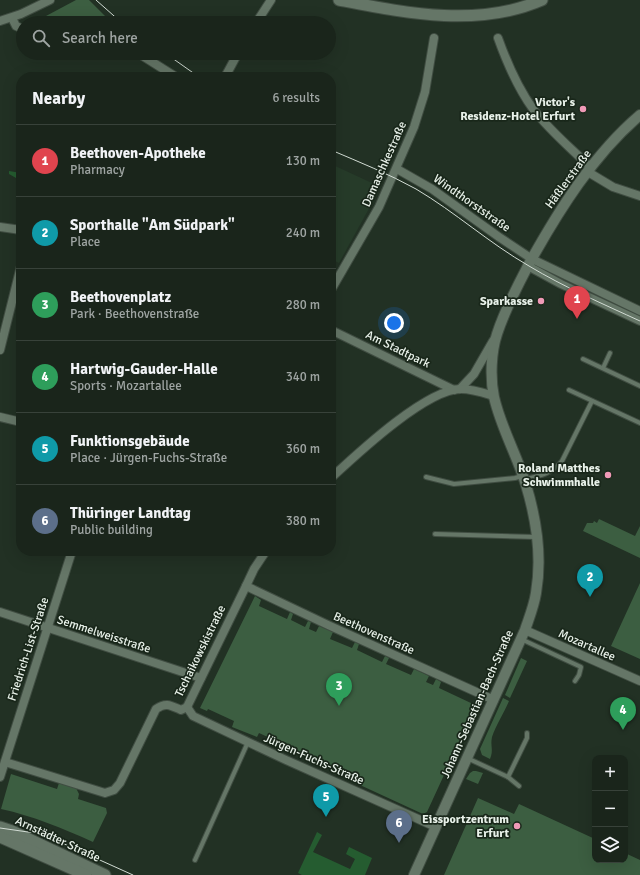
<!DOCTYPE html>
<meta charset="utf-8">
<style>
:root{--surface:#1a251b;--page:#232d24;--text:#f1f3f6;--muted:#9fa5a3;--line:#38423a;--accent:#0b8043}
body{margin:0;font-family:Signika,sans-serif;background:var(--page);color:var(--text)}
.controls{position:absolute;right:12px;bottom:12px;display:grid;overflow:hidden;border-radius:8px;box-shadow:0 4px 16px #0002}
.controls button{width:36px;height:36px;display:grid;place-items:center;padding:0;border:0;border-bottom:1px solid var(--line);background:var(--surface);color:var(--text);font:20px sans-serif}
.you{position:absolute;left:394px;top:323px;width:14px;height:14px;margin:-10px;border:3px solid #fff;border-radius:50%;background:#1a73e8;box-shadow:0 0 0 6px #1a73e833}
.badge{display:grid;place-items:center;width:26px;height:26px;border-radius:50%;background:var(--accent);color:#fff;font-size:13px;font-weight:700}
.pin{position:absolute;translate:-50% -33px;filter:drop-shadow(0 1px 2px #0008)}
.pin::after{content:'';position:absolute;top:21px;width:14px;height:12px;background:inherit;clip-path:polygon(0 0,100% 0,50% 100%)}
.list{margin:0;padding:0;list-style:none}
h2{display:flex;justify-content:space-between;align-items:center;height:52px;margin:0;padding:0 16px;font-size:17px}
h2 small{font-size:13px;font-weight:400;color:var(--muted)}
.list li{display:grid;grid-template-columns:26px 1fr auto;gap:12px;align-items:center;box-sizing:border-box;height:72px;padding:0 16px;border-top:1px solid var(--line)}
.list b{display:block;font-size:15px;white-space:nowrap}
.list p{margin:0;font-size:13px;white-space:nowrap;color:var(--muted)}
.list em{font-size:13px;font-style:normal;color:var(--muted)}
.icon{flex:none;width:22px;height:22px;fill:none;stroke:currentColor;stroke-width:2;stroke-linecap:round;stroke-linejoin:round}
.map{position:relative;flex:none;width:640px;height:875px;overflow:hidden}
.search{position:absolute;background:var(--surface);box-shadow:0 4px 16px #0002;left:16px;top:16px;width:320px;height:44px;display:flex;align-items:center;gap:10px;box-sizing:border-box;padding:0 14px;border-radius:22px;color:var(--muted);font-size:15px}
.panel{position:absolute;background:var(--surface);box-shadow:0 4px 16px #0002;left:16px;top:72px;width:320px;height:484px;border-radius:16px}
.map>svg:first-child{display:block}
.built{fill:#263b29}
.green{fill:#3c5e41}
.water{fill:#255c30}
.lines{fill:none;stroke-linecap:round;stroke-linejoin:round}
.service-casing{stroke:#404d42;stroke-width:6}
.minor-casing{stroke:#404d42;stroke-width:10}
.tertiary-casing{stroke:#404d42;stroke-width:12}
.secondary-casing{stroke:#404d42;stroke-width:13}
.service{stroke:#657667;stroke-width:4}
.minor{stroke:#657667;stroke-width:8}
.tertiary{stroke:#657667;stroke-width:10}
.secondary{stroke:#657667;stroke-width:11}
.tram{stroke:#d2dcd4;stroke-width:1}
.poi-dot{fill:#f09ab7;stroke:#19271a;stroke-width:1.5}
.labels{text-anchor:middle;stroke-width:3.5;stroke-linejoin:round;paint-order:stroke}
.poi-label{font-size:12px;font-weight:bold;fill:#e8f1e9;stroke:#19271a;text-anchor:end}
.street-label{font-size:12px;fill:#e8f1e9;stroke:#19271a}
</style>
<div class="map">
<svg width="640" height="875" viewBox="0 0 640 875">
<rect width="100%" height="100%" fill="#223124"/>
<polygon class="built" points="331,164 372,183 378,189 377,194 339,263 331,259"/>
<g class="green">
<polygon points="76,0 89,0 112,23 45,23 46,16"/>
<polygon points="599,519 635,536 640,526 640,558 583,531 587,523 593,523 594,521 597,523"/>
<polygon points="640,583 640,659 611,646"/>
<polygon points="255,596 261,600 259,606 287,619 290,612 293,614 291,620 305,627 308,621 311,622 309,629 316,632 319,626 333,632 330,639 352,648 355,642 359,644 357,650 382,662 385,656 389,658 386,664 411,675 414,669 429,676 426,682 433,685 436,679 441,682 439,688 473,704 476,698 479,699 427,812 423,814 347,779 341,774 342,771 259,733 257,737 232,727 234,721 208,709 207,711 200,708"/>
<polygon points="521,658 527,661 510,698 505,695"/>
<path d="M503,698L509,701C504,713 496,725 492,737C490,746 494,750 490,759L482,755L480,749Z"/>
<polygon points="473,771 476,771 483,773 478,784 466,779 470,773"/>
<path d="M11,774L57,789L59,783L76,788L79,794L78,799L106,808L107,813L93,842C62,828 33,816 1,809Z"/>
<polygon points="478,798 514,814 519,804 595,839 595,860 625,860 625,853 640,860 640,875 444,875"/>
</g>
<g class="water">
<polygon points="9,171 21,173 21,189 16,187 16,178 9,174"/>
<polygon points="317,832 322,835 313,852 350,869 355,859 346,854 349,847 372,858 365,875 302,875 298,873"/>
</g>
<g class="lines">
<g class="service-casing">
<g id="service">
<polyline points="583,359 640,386"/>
<polyline points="603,368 610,353"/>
<polyline points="569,390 640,423"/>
<polyline points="426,477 454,484 515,478 522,476"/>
<path d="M525,479C540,476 553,473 562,461L592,401"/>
<polyline points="435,534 536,537"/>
<polyline points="521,639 581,667 579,675 575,681"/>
<polyline points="467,758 508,777 519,786"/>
<polyline points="508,777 527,738 527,733"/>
<polyline points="195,860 248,742"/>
</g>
</g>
<g class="minor-casing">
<g id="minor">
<polyline points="12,18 16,26 23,29"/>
<polyline points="0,21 21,14 50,0"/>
<polyline points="256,23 271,0"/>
<path d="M498,38C507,63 517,87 533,109C550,131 572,149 591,168"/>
<polyline points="138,53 176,77"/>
<polyline points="225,77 238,53"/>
<polyline points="397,169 432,189 499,237 532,259 640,311"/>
<polyline points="588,172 613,187 640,196"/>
<polyline points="0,227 21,230"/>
<polyline points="528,266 561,284 640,321"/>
<polyline points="331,290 379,207 414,127 425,92 434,38"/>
<polyline points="331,330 454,390"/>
<polyline points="0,350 21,266"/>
<polyline points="460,389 474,374 493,341"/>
<polyline points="0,417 21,422"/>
<path d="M331,478C357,454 426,389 461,389C472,389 484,393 494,396"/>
<polyline points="246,586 328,625 494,700"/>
<polyline points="0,612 201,678"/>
<polyline points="525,630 640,681"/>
<polyline points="187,707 193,716 286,760 436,827"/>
<path d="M5,762L105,793L114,790L120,783L156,709C166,702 170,705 181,710L187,707L246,586L254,569L266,551"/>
<polyline points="0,777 72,551"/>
</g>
</g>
<g class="tertiary-casing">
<path id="tertiary" d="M414,875L525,630C529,618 534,606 536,593C542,558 536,518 526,485C517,455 501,428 494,397C490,378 491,352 497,334C505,309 518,285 530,262C559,210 594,154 640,115"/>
</g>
<g class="secondary-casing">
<g id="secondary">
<path d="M339,0C406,13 477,28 542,0"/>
<polyline points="0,827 12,831 105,875"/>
<polyline points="0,837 86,875"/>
</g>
</g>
<use href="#service" class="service"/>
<use href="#minor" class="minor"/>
<use href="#tertiary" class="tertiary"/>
<use href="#secondary" class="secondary"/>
<g class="tram">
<polyline points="96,0 122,23"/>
<polyline points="165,53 199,77"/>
<path d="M331,150C359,162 389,174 416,189C455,212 489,243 529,266C564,287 603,304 640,321"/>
<polyline points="0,828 35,833 51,838 133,875"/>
</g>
</g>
<g class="poi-dot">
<circle cx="583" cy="109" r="4"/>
<circle cx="541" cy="301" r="4"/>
<circle cx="608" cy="475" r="4"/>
<circle cx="517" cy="826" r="4"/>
</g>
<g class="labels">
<g class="poi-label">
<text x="575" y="106">Victor's<tspan x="575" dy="14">Residenz-Hotel Erfurt</tspan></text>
<text x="533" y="305">Sparkasse</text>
<text x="600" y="472">Roland Matthes<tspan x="600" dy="14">Schwimmhalle</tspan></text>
<text x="509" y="823">Eissportzentrum<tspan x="509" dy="14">Erfurt</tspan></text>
</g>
<g class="street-label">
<text transform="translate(384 164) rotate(-66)" y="4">Damaschkestraße</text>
<text transform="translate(568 179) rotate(-54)" y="4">Häßlerstraße</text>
<text transform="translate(472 203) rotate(35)" y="4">Windthorststraße</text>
<text transform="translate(398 349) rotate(26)" y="4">Am Stadtpark</text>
<text transform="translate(374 633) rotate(24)" y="4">Beethovenstraße</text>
<text transform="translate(104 634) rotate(18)" y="4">Semmelweisstraße</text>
<text transform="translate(587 645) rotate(24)" y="4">Mozartallee</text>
<text transform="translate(28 649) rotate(-72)" y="4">Friedrich-List-Straße</text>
<text transform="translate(200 651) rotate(-64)" y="4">Tschaikowskistraße</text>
<text transform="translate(477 704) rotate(-66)" y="4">Johann-Sebastian-Bach-Straße</text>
<text transform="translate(314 759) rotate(24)" y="4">Jürgen-Fuchs-Straße</text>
<text transform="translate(58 839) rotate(25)" y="4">Arnstädter Straße</text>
</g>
</g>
</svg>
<div class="controls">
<button>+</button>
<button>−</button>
<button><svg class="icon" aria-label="layers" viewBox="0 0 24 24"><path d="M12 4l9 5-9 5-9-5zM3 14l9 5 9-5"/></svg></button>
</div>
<div class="you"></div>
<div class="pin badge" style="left:577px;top:319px;background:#e0444e">1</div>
<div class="pin badge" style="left:590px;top:597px;background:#0f9aa8">2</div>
<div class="pin badge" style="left:339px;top:706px;background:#2e9e5b">3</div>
<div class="pin badge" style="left:623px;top:730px;background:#2e9e5b">4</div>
<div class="pin badge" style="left:326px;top:817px;background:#0f9aa8">5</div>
<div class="pin badge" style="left:399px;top:843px;background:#5c6f8a">6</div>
<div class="search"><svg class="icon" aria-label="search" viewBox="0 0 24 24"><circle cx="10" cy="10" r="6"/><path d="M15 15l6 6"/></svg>Search here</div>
<section class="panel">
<h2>Nearby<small>6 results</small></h2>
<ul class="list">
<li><span class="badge" style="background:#e0444e">1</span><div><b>Beethoven-Apotheke</b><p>Pharmacy</p></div><em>130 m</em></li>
<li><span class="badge" style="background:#0f9aa8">2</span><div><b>Sporthalle &quot;Am Südpark&quot;</b><p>Place</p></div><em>240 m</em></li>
<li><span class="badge" style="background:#2e9e5b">3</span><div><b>Beethovenplatz</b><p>Park · Beethovenstraße</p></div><em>280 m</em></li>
<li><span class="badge" style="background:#2e9e5b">4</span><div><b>Hartwig-Gauder-Halle</b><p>Sports · Mozartallee</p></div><em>340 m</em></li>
<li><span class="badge" style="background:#0f9aa8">5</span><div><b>Funktionsgebäude</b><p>Place · Jürgen-Fuchs-Straße</p></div><em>360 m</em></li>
<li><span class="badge" style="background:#5c6f8a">6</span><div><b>Thüringer Landtag</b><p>Public building</p></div><em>380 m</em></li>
</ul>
</section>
</div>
